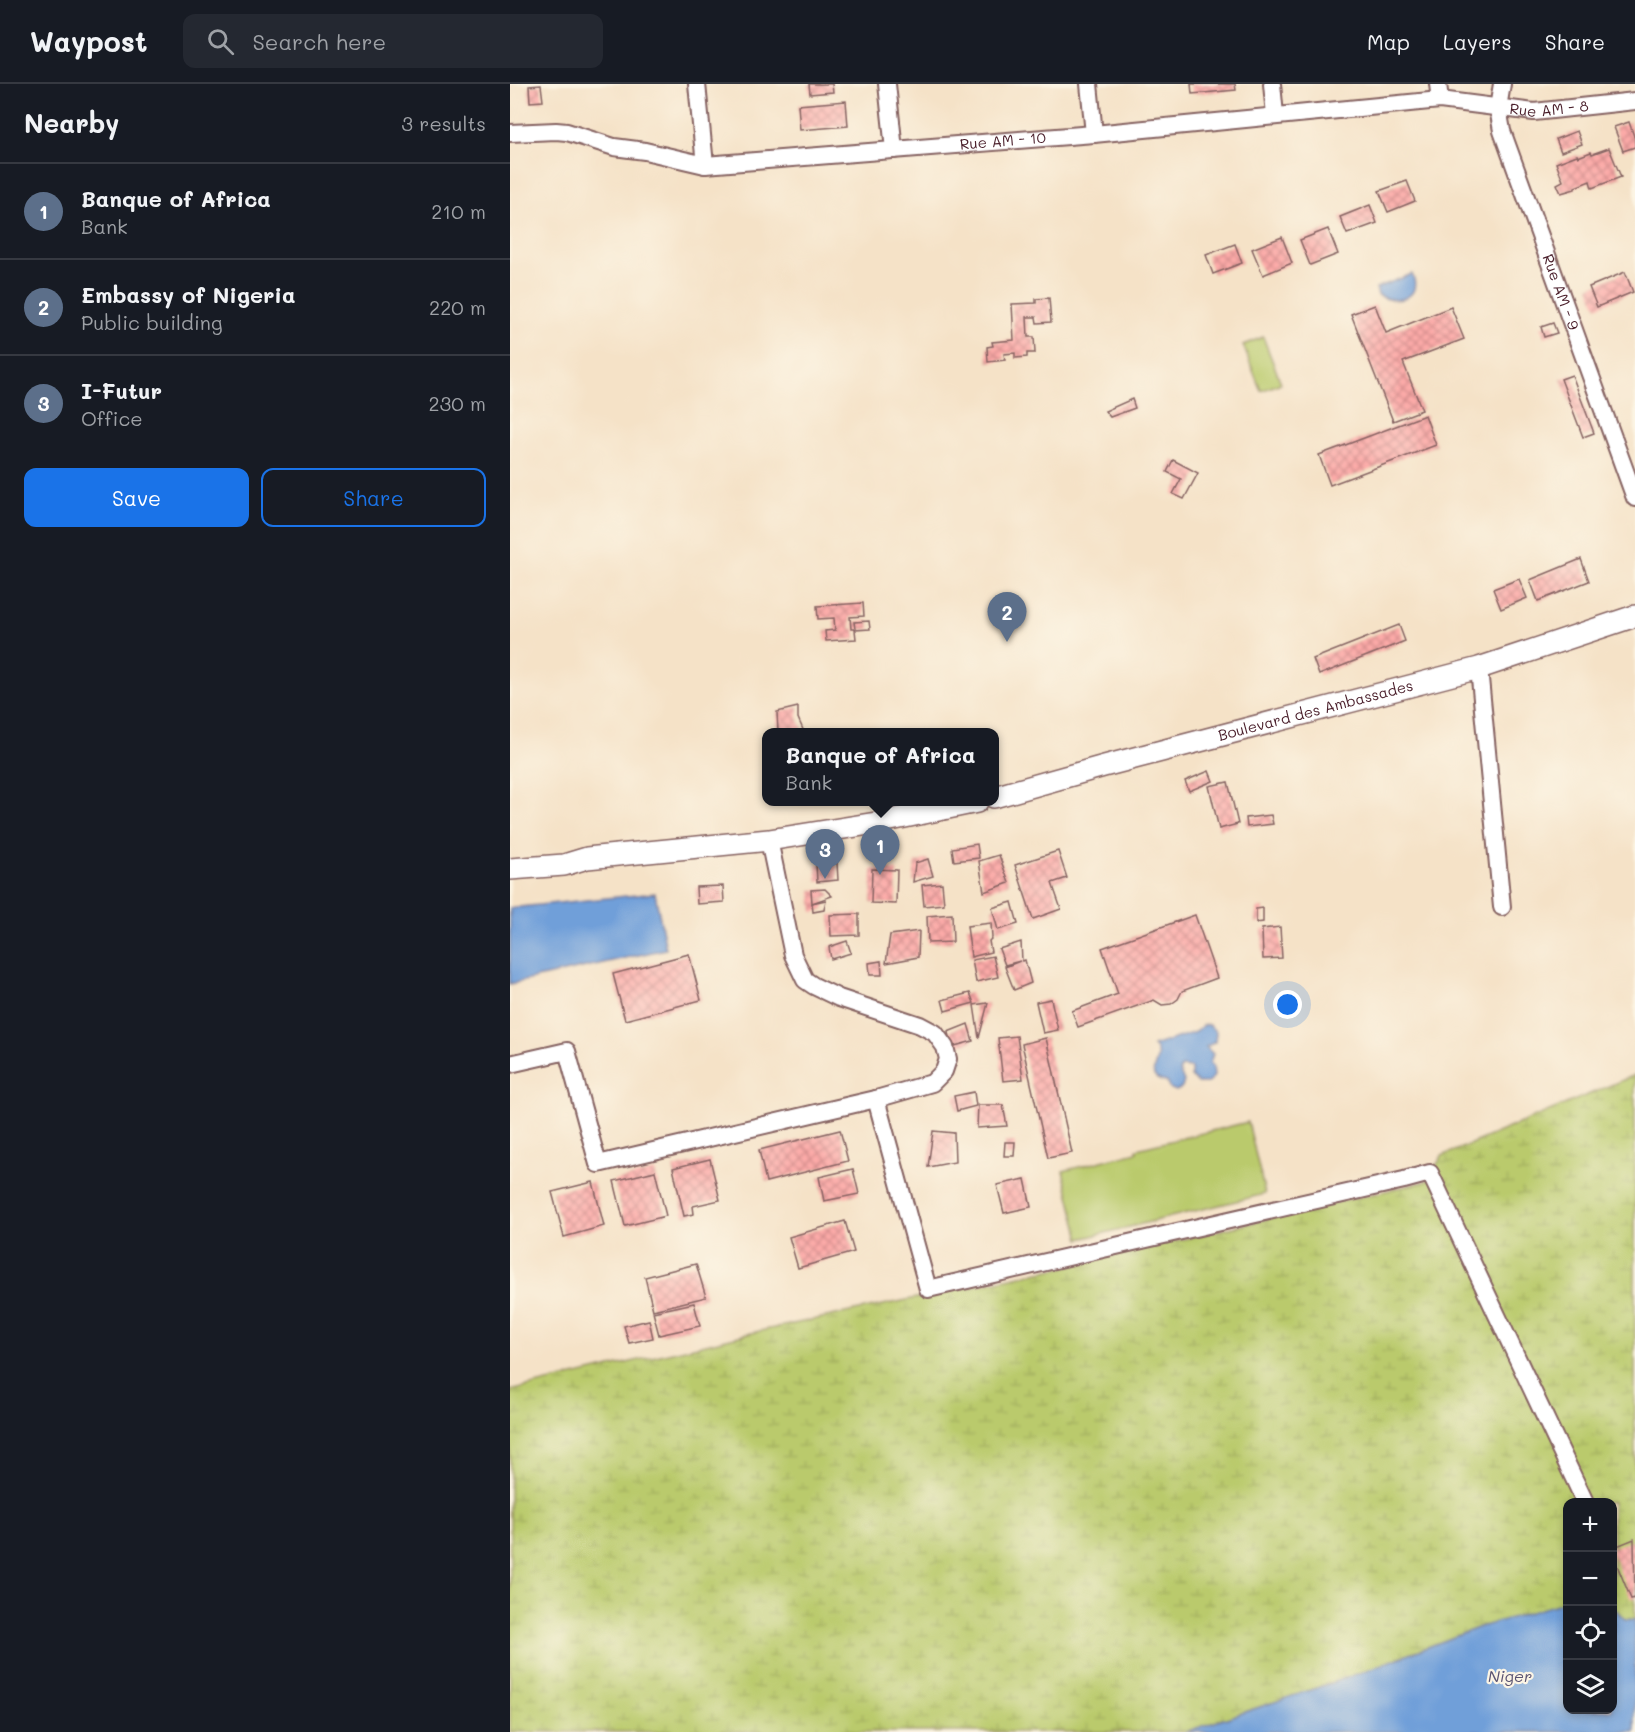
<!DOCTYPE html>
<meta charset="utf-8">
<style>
:root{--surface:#171b24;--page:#242831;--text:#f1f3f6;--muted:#9ea1a6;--line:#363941;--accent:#1a73e8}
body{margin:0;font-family:Mali,sans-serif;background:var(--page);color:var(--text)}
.controls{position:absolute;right:18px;bottom:18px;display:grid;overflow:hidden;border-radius:12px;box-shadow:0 3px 9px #0003}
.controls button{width:54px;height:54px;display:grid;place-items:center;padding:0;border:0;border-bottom:2px solid var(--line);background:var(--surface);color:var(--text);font:30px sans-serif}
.you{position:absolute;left:778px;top:921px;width:21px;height:21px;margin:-15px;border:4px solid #fff;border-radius:50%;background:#1a73e8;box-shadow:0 0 0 9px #1a73e833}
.badge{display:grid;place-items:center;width:39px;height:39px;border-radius:50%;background:var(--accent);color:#fff;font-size:20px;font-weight:700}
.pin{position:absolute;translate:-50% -50px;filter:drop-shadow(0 2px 3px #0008)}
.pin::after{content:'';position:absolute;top:32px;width:21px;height:18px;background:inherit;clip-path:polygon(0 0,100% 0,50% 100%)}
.popup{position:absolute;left:252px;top:644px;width:237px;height:78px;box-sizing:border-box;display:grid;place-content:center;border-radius:12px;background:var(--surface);filter:drop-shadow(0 2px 4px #0005);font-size:20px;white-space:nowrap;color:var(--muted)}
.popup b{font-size:22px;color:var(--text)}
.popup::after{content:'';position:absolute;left:50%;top:100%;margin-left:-12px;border:12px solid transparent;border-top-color:var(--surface)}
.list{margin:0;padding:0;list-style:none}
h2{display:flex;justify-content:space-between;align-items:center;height:78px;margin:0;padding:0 24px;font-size:26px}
h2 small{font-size:20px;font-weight:400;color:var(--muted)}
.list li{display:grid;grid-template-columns:39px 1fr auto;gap:18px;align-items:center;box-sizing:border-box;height:96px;padding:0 24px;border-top:2px solid var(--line)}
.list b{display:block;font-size:22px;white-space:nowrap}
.list p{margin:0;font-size:20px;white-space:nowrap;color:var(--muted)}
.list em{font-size:20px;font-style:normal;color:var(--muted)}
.actions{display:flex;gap:12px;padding:18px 24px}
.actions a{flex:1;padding:14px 0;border:2px solid var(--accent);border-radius:12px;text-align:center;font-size:21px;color:var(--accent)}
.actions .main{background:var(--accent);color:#fff}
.icon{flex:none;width:33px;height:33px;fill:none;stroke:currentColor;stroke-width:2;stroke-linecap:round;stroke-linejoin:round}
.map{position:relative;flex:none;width:1125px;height:1648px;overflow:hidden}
header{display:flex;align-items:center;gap:36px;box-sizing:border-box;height:84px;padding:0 30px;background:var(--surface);border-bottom:2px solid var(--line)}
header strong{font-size:28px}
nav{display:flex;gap:33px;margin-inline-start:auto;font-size:21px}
.search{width:420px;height:54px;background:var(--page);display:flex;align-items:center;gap:15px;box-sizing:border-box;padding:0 21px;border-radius:12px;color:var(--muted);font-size:22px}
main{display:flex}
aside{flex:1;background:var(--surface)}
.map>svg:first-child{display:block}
.green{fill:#baca6c;stroke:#82744c;stroke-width:1.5}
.wetland{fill:url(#wetland-marsh);stroke:#82744c;stroke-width:1.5}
.water{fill:#6f9fd9;stroke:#5c5f82;stroke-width:1.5}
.building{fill:url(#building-cross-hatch)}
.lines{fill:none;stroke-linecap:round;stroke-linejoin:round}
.minor-casing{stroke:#866362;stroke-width:20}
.major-casing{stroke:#866362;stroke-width:24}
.minor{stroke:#fff;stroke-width:16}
.major{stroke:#fff;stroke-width:21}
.labels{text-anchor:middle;stroke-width:4.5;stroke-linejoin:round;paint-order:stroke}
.street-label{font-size:15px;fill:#4a1f2b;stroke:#fcf5e5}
.water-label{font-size:16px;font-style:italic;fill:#595271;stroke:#fcf5e5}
</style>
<header>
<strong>Waypost</strong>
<div class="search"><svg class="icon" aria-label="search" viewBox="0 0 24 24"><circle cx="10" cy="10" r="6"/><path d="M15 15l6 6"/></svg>Search here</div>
<nav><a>Map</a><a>Layers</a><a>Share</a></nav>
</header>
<main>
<aside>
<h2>Nearby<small>3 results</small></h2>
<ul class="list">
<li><span class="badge" style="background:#5c6f8a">1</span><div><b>Banque of Africa</b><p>Bank</p></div><em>210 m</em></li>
<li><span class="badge" style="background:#5c6f8a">2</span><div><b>Embassy of Nigeria</b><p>Public building</p></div><em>220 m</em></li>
<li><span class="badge" style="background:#5c6f8a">3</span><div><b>I-Futur</b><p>Office</p></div><em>230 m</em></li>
</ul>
<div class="actions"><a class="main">Save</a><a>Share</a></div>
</aside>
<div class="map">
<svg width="1125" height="1648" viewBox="0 0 1125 1648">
<defs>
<pattern id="wetland-marsh" width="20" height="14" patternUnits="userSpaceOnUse" patternTransform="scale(1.5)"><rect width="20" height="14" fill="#baca6c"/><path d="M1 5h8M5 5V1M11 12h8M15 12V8" fill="none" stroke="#a1ad5e"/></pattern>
<pattern id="building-cross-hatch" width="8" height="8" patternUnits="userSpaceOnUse" patternTransform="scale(1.5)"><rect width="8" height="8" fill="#fcaaa8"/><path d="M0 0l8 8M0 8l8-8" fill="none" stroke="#ce8a89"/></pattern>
</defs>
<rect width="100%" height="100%" fill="#fcf5e5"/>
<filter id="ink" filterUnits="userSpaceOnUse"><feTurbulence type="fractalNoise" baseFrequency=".0167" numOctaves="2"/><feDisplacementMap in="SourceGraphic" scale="12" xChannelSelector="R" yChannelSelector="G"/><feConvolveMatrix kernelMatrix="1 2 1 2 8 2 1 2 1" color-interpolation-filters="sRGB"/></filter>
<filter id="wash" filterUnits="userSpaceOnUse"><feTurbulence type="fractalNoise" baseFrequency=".008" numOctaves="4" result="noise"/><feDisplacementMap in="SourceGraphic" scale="24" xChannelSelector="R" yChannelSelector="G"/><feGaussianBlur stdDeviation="1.35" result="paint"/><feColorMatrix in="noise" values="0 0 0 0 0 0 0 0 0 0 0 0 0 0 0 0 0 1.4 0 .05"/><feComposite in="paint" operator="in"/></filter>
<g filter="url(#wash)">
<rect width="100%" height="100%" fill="#f5e2c7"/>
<g class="green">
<polygon points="753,253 771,299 751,307 733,261"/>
<polygon points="738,1038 755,1110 570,1155 553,1087 627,1068 627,1065"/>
</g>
<polygon class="wetland" points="1125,991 1125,1535 1115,1535 1103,1523 1102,1418 1058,1418 1057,1519 970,1543 836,1594 675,1648 0,1648 0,1307 250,1247 577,1178 917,1097 932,1072"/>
<g class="water">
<path d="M902,190C913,213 888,222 868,211L866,204Z"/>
<polygon points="145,809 156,865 0,900 0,824"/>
<path d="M693,941H699L706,948L705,958L696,963L703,970L700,979L703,982L704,992L698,999H688L681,993V984L672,983L669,987L674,997L672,1004L666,1007L659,1004L657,998C627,993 658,975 643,962L685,948Z"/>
<polygon points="1054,1518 1058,1519 1058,1626 1102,1626 1103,1523 1115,1535 1125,1536 1125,1648 675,1648 836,1594 970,1543"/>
</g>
<g id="blocks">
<g class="building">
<polygon points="299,0 322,0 323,8 300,10"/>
<polygon points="681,0 725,0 726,6 682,10"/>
<polygon points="31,1 33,17 20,18 19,2"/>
<polygon points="336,17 338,42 290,46 288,21"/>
<polygon points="1119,38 1125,55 1125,63 1113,67 1104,43"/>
<polygon points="1067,47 1072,60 1051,68 1046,55"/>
<polygon points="1099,64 1111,93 1082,104 1080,97 1065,103 1065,105 1051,109 1047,100 1053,97 1046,79 1067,71 1068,73 1081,68 1082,70"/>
<polygon points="897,97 905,117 878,128 869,107"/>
<polygon points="860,121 867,139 837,150 830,133"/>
<polygon points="818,145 828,170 800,181 790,156"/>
<polygon points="772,153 782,179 753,191 742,165"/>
<polygon points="725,160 732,179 703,190 696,171"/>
<polygon points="1115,188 1123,208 1087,223 1079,203"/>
<polygon points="539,214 541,238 527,239 526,233 517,233 518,253 524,253 525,269 517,269 517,273 505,274 505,269 494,270 495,276 478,278 477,263 483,262 482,258 504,256 502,220 526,219 526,215"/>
<polygon points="865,221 876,249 941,223 954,255 893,278 912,326 883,337 841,230"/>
<polygon points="1043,239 1047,249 1034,253 1031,243"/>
<polygon points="1062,291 1084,349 1073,353 1051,295"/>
<polygon points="622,315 625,324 600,333 595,327"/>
<polygon points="915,331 926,361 820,401 809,371"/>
<polygon points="663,376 688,389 674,415 663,410 671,395 657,388"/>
<polygon points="1071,475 1079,497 1028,517 1020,496"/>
<polygon points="1009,495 1017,514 991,525 983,505"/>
<polygon points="353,519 354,532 340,533 341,545 345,545 344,538 359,537 360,545 345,546 346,555 316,557 315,547 325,546 324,534 308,535 307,522"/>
<polygon points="889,541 895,557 809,591 803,575"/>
<polygon points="288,623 288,634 294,648 268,648 267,628"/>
<polygon points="699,687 703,697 679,707 675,697"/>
<polygon points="718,698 728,740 709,745 699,702"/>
<polygon points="761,731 763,740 737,743 736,734"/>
<polygon points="467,760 469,774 444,777 442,764"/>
<polygon points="548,767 557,794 542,799 551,825 523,835 505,781"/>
<polygon points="489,771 499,799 474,808 469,777"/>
<polygon points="418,775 423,792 403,798 405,779"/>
<polygon points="327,779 328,796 307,798 306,780"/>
<polygon points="362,785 387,786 386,820 361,819"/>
<polygon points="432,799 434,820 414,822 412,801"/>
<polygon points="213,802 214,818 187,820 186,803"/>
<polygon points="315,805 322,812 302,819 301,806"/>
<polygon points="316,816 314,826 303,828 302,819"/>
<polygon points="502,818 508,840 488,846 482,824"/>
<polygon points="753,824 753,838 746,839 746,825"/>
<polygon points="349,830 349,851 321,852 320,831"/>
<polygon points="442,830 443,858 418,859 417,832"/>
<polygon points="685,831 707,894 672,907 668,915 661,920 652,921 644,916 568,943 562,927 608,910 592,864"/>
<polygon points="481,839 482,854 479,857 481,868 461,873 457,842"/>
<polygon points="770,843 772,874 753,875 752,845"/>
<polygon points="409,847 408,873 376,879 380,851"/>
<polygon points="337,857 341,869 321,875 319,863"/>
<polygon points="511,858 512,877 515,876 521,899 504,906 495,883 510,877 495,881 489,865"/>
<polygon points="179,870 191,916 115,936 103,890"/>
<polygon points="483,872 488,893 466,898 462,876"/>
<polygon points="371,877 372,891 360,891 359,879"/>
<polygon points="460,909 464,919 435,927 432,916"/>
<polygon points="541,915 548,946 533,949 526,918"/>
<polygon points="478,919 469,954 464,921"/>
<polygon points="458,940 463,957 441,963 438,948"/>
<polygon points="507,952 513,995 493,997 488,954"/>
<polygon points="536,954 562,1069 538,1074 512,960"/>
<polygon points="464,1008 466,1022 447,1027 444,1012"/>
<polygon points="468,1021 493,1021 497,1042 467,1044"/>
<polygon points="330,1046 338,1077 256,1098 249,1066"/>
<polygon points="423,1047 444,1049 445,1078 418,1083"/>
<polygon points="495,1058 505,1058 504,1072 494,1072"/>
<polygon points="200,1075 210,1116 183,1122 184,1130 174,1132 163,1084"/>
<polygon points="343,1085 349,1110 314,1117 309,1093"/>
<polygon points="145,1087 156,1132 115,1142 104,1097"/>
<polygon points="515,1095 521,1123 494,1129 487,1101"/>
<polygon points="83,1098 94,1142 54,1153 42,1108"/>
<polygon points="335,1137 344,1168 288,1184 279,1153"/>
<polygon points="186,1180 196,1213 143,1226 135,1193"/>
<polygon points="184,1219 190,1242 149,1251 143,1228"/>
<polygon points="139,1236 143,1254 119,1259 114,1242"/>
<polygon points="1124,1455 1125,1514 1121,1515 1102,1469 1102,1464"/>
</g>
</g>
</g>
<g filter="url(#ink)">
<use href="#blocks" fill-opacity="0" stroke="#866362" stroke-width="1.5"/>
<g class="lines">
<g class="minor-casing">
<g id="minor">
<polyline points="187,0 195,81"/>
<polyline points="377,0 384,66"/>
<polyline points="579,0 584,50"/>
<polyline points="762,0 765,31"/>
<polyline points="928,0 930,16"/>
<path id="s1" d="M992,0L988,24L992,47L1125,414"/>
<path id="s2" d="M0,49L46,47L57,48L104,63L135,67L195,81L584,50L930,16L1024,28L1125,17"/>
<polyline points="969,584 992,823"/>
<polyline points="0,980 57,967 88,1080 366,1015 422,999 434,987 438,975 435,963 425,949 410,941 329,914 304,902 295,896 283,871 259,756"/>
<polyline points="366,1015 418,1205 894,1096 920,1089 1075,1418"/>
</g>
</g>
<g class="major-casing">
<g id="major">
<path id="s3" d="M484,713L594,682L969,584L1125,532"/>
<polyline points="0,785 54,781 77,774 259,756 366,739 467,718"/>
</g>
</g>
<use href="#minor" class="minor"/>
<use href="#major" class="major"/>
</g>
</g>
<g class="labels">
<g class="street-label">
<text dy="5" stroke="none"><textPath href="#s2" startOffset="1047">Rue AM - 8</textPath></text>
<text dy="5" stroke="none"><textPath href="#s2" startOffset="498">Rue AM - 10</textPath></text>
<text dy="5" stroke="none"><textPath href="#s1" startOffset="219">Rue AM - 9</textPath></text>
<text dy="5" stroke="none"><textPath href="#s3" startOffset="333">Boulevard des Ambassades</textPath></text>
</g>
<g class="water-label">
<text x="1000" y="1598">Niger</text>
</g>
</g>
</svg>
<div class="controls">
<button>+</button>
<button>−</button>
<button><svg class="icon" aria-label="locate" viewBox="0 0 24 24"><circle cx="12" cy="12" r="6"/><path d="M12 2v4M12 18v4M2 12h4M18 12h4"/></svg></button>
<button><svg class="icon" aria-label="layers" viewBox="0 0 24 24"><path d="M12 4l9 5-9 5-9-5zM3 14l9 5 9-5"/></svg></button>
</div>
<div class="you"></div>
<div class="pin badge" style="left:370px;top:791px;background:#5c6f8a">1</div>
<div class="popup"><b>Banque of Africa</b>Bank</div>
<div class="pin badge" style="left:497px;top:558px;background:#5c6f8a">2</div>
<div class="pin badge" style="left:315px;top:795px;background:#5c6f8a">3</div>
</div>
</main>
